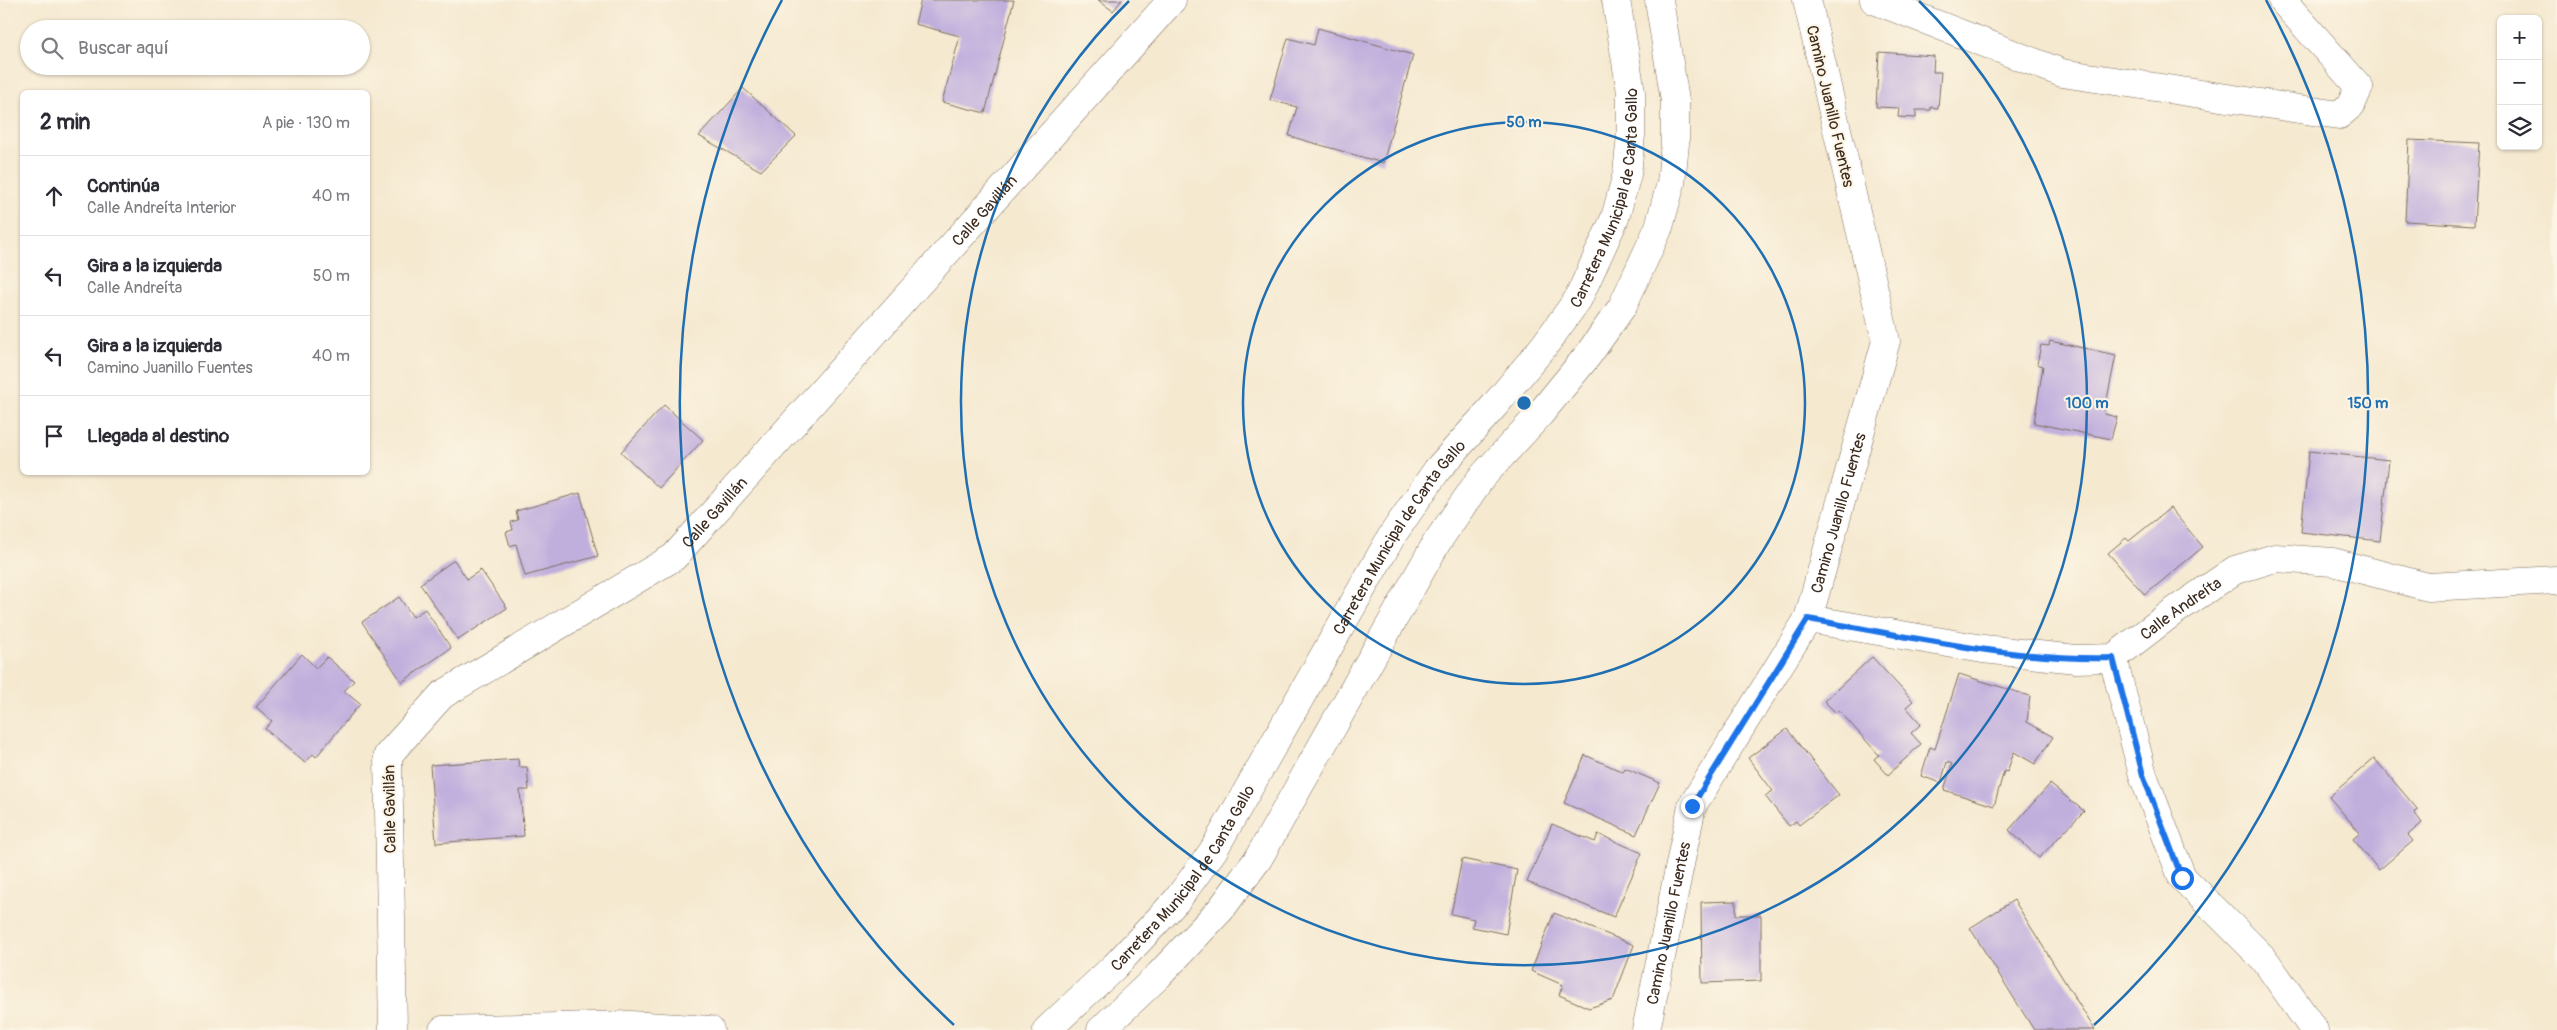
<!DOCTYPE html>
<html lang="es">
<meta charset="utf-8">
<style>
:root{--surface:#fff;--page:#f7f7f7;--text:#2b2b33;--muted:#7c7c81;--line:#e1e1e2}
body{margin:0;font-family:Pangolin,sans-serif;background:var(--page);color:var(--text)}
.controls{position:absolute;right:15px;top:15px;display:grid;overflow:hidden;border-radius:8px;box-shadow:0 1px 4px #0004}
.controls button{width:45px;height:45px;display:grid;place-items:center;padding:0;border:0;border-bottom:1px solid var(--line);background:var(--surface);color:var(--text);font:25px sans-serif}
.stop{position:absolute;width:15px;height:15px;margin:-11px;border:4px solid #1a73e8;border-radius:50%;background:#fff}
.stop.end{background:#1a73e8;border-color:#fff;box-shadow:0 1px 5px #0008}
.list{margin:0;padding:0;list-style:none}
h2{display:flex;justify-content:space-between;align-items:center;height:65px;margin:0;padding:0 20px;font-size:21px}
h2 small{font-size:16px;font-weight:400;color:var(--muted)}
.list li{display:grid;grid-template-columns:32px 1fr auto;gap:15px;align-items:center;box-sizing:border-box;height:80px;padding:0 20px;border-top:1px solid var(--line)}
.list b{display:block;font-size:19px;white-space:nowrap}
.list p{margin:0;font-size:16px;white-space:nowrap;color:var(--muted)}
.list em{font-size:16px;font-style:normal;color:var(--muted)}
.icon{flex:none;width:28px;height:28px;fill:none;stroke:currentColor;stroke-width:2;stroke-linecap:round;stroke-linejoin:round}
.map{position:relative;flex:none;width:2557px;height:1030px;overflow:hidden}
.search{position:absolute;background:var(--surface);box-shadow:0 1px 4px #0004;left:20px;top:20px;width:350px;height:55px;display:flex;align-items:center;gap:12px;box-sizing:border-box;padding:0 18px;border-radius:28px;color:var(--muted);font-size:19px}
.panel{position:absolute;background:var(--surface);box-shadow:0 1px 4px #0004;left:20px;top:90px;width:350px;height:385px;border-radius:8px}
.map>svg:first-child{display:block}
.building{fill:#c0aedd}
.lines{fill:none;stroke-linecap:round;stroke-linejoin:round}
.minor-casing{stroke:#7c6d5c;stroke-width:29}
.minor{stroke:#fff;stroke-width:28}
.route{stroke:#1a73e8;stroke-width:6}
.ring{fill:none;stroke:#1f6fb2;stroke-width:2.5}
.labels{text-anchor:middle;stroke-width:4;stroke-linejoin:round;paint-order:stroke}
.street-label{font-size:16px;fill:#3b2a1e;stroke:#fcf5e5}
.centre{fill:#1f6fb2;stroke:#fcf5e5;stroke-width:2.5}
.ring-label{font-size:15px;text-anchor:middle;font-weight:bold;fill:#1f6fb2;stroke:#fcf5e5;stroke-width:4;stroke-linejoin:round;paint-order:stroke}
</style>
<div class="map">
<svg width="2557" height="1030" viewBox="0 0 2557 1030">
<rect width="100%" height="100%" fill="#fcf5e5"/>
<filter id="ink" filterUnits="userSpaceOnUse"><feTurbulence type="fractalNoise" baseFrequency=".02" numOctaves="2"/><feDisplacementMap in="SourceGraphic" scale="10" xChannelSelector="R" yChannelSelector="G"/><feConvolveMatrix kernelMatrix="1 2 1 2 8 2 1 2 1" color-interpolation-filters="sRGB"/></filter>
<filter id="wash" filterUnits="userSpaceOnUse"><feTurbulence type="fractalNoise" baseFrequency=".0096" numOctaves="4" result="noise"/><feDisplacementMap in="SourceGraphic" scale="20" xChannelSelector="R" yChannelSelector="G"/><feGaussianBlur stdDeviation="1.12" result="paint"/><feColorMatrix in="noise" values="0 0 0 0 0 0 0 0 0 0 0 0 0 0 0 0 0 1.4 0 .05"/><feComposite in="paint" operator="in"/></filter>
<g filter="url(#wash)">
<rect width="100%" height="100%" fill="#f5e9d0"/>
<g id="blocks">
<g class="building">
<polygon points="921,0 1014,0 985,113 942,102 960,36 915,24"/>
<polygon points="1098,0 1122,0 1113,11"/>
<polygon points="1318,28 1413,55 1383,163 1289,136 1297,107 1270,100 1288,38 1314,45"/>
<polygon points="1879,52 1934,56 1933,72 1941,72 1938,108 1931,107 1931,110 1916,110 1916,118 1898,117 1899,108 1876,107"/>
<polygon points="743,88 796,136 761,171 699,136"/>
<polygon points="2409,140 2479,143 2474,225 2405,221"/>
<polygon points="2050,341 2116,355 2104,414 2117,417 2111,439 2034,423 2043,366 2037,364 2041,345 2049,346"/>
<polygon points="664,405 703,440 659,488 621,452"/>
<polygon points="2309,451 2389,460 2380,541 2301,532"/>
<polygon points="580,493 598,556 525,576 516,544 510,546 506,532 513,530 511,522 518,520 516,511"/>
<polygon points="2170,508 2203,547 2145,595 2108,553 2126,538 2129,541"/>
<polygon points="454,560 467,579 481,570 507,608 458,640 420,584"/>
<polygon points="399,597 413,617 425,609 451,648 402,682 362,622"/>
<polygon points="302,654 316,668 327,657 354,681 344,691 360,704 316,757 313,754 305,763 265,729 272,721 256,707"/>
<polygon points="1872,657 1913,701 1906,707 1921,724 1911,733 1921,744 1888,775 1874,759 1879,755 1842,714 1839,711 1836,713 1824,701"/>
<polygon points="1959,674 2030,696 2027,722 2053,737 2035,764 2014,752 2007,772 2004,771 1994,806 1944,790 1952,764 1947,762 1941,783 1921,776 1930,747 1935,749"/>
<polygon points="1787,729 1839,795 1799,825 1796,821 1789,826 1765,796 1773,791 1748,758"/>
<polygon points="1585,755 1623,772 1625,768 1660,783 1636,835 1564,803"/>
<polygon points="2374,758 2418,810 2414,812 2422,823 2408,835 2413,841 2379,870 2353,839 2360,833 2329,797"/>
<polygon points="518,759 519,767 527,767 529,790 520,790 524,836 436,843 430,765"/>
<polygon points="2050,784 2084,811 2039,858 2009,830"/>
<polygon points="1552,824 1595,842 1598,834 1642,853 1614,917 1527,882"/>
<polygon points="1462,859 1517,870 1506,934 1472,927 1474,919 1451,914"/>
<polygon points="2014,900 2095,1030 2034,1030 1970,928"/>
<polygon points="1736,901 1736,915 1761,915 1761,981 1702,983 1701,902"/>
<polygon points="1554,913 1634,945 1613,1000 1589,1008 1559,995 1563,985 1531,971"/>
</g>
</g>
</g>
<g filter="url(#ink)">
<use href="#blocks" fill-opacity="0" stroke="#7c6d5c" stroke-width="1"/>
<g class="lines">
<g class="minor-casing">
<g id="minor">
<polyline points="1874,0 2062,73 2339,115 2351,105 2359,87 2282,0"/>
<path id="s1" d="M1808,619L1983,649L2076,659L2113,658L2173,612L2235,570L2275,558L2333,562L2428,587L2557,580"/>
<polyline points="2113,658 2143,775 2182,877 2264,959 2314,1030"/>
<path id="s2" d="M393,1030L388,755L442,695L674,557L1172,0"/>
<polyline points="443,1030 630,1025 710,1030"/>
<path id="s3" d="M1047,1030L1115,966L1177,900L1213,851L1393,534L1437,470L1495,405L1544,346L1578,299L1615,218L1627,174L1631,135V92L1616,0"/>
<polyline points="1101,1030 1159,975 1221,909 1258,859 1437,542 1481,478 1540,414 1588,355 1622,307 1659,227 1671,183 1675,143 1675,101 1659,0"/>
<path id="s4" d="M1646,1030L1692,806L1808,619L1886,341L1807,0"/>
</g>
</g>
<use href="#minor" class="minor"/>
</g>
</g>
<g class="lines" filter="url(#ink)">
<path class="route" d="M1692,806L1808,619C1908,636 2011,661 2113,658L2143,775L2182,878"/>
</g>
<g class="ring">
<circle cx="1524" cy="403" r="281"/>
<path d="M1919 1A563 563 0 1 1 1129 1"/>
<path d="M954 1025A844 844 0 0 1 782 0M2266 0A844 844 0 0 1 2094 1025"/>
</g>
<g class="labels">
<g class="street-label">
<text transform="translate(1831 106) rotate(77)" y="6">Camino Juanillo Fuentes</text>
<text dy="6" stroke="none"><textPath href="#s3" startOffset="1015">Carretera Municipal de Canta Gallo</textPath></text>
<text dy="6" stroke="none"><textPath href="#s2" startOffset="1091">Calle Gavillán</textPath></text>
<text dy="6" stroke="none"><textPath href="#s2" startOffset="686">Calle Gavillán</textPath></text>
<text dy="6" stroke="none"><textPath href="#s4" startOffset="559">Camino Juanillo Fuentes</textPath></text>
<text dy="6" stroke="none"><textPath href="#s3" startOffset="610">Carretera Municipal de Canta Gallo</textPath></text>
<text dy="6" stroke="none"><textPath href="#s1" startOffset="392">Calle Andreíta</textPath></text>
<text transform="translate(389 809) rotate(-91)" y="6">Calle Gavillán</text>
<text dy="6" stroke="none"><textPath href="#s3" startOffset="205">Carretera Municipal de Canta Gallo</textPath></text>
<text dy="6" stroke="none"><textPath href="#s4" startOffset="109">Camino Juanillo Fuentes</textPath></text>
</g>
</g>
<circle cx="1524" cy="403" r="8" class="centre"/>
<g class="ring-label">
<text x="1524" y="127">50 m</text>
<text x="2087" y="408">100 m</text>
<text x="2368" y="408">150 m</text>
</g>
</svg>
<div class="controls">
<button>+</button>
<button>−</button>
<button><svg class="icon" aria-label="layers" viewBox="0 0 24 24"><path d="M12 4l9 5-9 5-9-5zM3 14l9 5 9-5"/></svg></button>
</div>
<div class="stop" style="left:2182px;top:878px"></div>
<div class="stop end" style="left:1692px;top:806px"></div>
<div class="search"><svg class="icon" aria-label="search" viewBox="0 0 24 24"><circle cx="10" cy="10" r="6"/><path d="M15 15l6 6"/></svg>Buscar aquí</div>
<section class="panel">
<h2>2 min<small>A pie · 130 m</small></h2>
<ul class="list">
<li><svg class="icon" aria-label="ahead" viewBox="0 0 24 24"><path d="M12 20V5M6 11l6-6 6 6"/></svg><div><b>Continúa</b><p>Calle Andreíta Interior</p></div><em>40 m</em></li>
<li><svg class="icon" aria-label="left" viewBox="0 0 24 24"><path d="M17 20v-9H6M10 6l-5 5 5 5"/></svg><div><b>Gira a la izquierda</b><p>Calle Andreíta</p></div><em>50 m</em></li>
<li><svg class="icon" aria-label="left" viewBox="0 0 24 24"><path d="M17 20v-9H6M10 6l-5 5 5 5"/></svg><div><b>Gira a la izquierda</b><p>Camino Juanillo Fuentes</p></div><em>40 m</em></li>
<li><svg class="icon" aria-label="arrive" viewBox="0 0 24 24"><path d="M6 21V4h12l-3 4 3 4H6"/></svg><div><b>Llegada al destino</b></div></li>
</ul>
</section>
</div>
